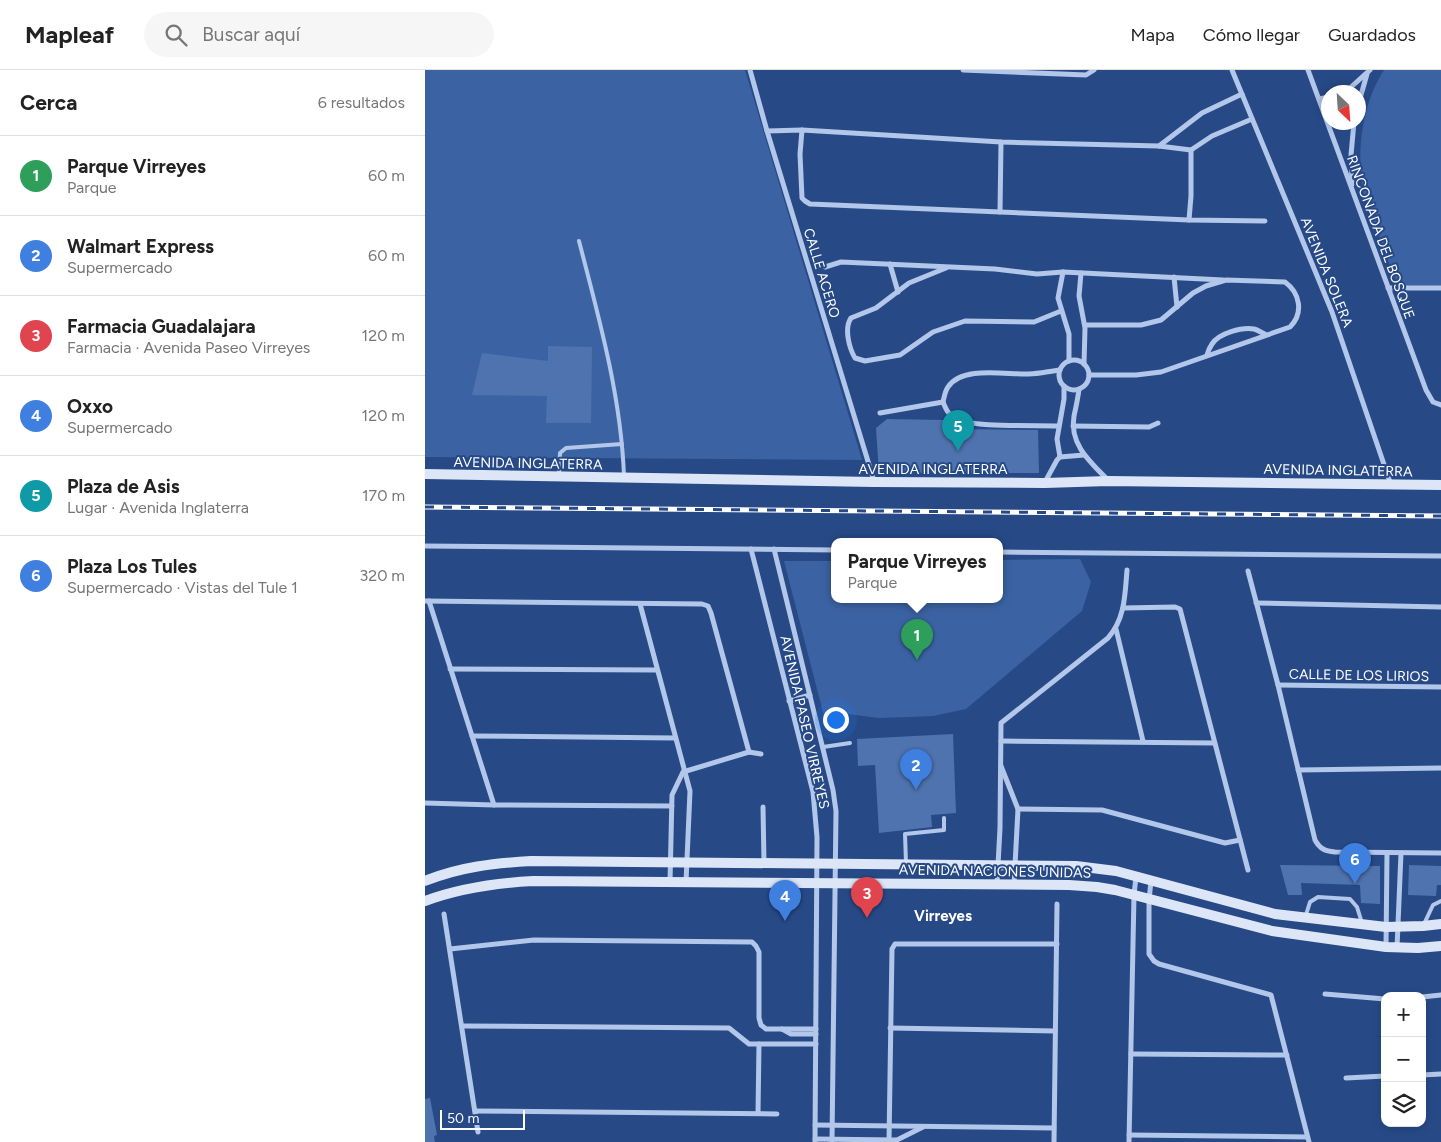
<!DOCTYPE html>
<html lang="es">
<meta charset="utf-8">
<style>
:root{--surface:#fff;--page:#f6f6f6;--text:#222;--muted:#767676;--line:#e0e0e0;--accent:#111827}
body{margin:0;font-family:Figtree,sans-serif;background:var(--page);color:var(--text)}
.controls{position:absolute;right:15px;bottom:15px;display:grid;overflow:hidden;border-radius:10px;box-shadow:0 2px 8px #0003}
.controls button{width:45px;height:45px;display:grid;place-items:center;padding:0;border:0;border-bottom:1px solid var(--line);background:var(--surface);color:var(--text);font:25px sans-serif}
.compass{position:absolute;left:896px;top:15px;width:45px;height:45px;border-radius:50%;background:var(--surface);box-shadow:0 2px 8px #0003;rotate:155deg}
.scale{position:absolute;left:15px;bottom:12px;width:85px;box-sizing:border-box;padding-left:5px;border:2px solid #fff;border-top:0;font-size:14px;line-height:18px;white-space:nowrap;color:#fff;-webkit-text-stroke:4px #274a87;paint-order:stroke}
.you{position:absolute;left:410px;top:649px;width:18px;height:18px;margin:-12px;border:4px solid #fff;border-radius:50%;background:#1a73e8;box-shadow:0 0 0 8px #1a73e833}
.badge{display:grid;place-items:center;width:32px;height:32px;border-radius:50%;background:var(--accent);color:#fff;font-size:16px;font-weight:700}
.pin{position:absolute;translate:-50% -41px;filter:drop-shadow(0 1px 2px #0008)}
.pin::after{content:'';position:absolute;top:26px;width:18px;height:15px;background:inherit;clip-path:polygon(0 0,100% 0,50% 100%)}
.popup{position:absolute;left:406px;top:468px;width:172px;height:65px;box-sizing:border-box;display:grid;place-content:center;border-radius:10px;background:var(--surface);filter:drop-shadow(0 1px 4px #0005);font-size:16px;white-space:nowrap;color:var(--muted)}
.popup b{font-size:19px;color:var(--text)}
.popup::after{content:'';position:absolute;left:50%;top:100%;margin-left:-10px;border:10px solid transparent;border-top-color:var(--surface)}
.list{margin:0;padding:0;list-style:none}
h2{display:flex;justify-content:space-between;align-items:center;height:65px;margin:0;padding:0 20px;font-size:21px}
h2 small{font-size:16px;font-weight:400;color:var(--muted)}
.list li{display:grid;grid-template-columns:32px 1fr auto;gap:15px;align-items:center;box-sizing:border-box;height:80px;padding:0 20px;border-top:1px solid var(--line)}
.list b{display:block;font-size:19px;white-space:nowrap}
.list p{margin:0;font-size:16px;white-space:nowrap;color:var(--muted)}
.list em{font-size:16px;font-style:normal;color:var(--muted)}
.icon{flex:none;width:28px;height:28px;fill:none;stroke:currentColor;stroke-width:2;stroke-linecap:round;stroke-linejoin:round}
.map{position:relative;flex:none;width:1016px;height:1072px;overflow:hidden}
header{display:flex;align-items:center;gap:30px;box-sizing:border-box;height:70px;padding:0 25px;background:var(--surface);border-bottom:1px solid var(--line)}
header strong{font-size:24px}
nav{display:flex;gap:28px;margin-inline-start:auto;font-size:18px}
.search{width:350px;height:45px;background:var(--page);display:flex;align-items:center;gap:12px;box-sizing:border-box;padding:0 18px;border-radius:28px;color:var(--muted);font-size:19px}
main{display:flex}
aside{flex:1;background:var(--surface)}
.map>svg:first-child{display:block}
.green{fill:#3b63a4}
.building{fill:#4f73af}
.lines{fill:none;stroke-linecap:round;stroke-linejoin:round}
.lane{stroke:#b2c7e9;stroke-width:4}
.street{stroke:#b2c7e9;stroke-width:5}
.secondary{stroke:#dce6f7;stroke-width:10}
.rail-casing{stroke:#fff;stroke-width:5}
.rail{stroke:#274a87;stroke-width:3;stroke-dasharray:9;stroke-linecap:butt}
.labels{text-anchor:middle;stroke-width:4;stroke-linejoin:round;paint-order:stroke}
.street-label{font-size:14px;fill:#fff;stroke:#274a87}
.neighbourhood-label{font-size:15px;font-weight:bold;fill:#fff;stroke:#274a87}
</style>
<header>
<strong>Mapleaf</strong>
<div class="search"><svg class="icon" aria-label="search" viewBox="0 0 24 24"><circle cx="10" cy="10" r="6"/><path d="M15 15l6 6"/></svg>Buscar aquí</div>
<nav><a>Mapa</a><a>Cómo llegar</a><a>Guardados</a></nav>
</header>
<main>
<aside>
<h2>Cerca<small>6 resultados</small></h2>
<ul class="list">
<li><span class="badge" style="background:#2e9e5b">1</span><div><b>Parque Virreyes</b><p>Parque</p></div><em>60 m</em></li>
<li><span class="badge" style="background:#3f7fe0">2</span><div><b>Walmart Express</b><p>Supermercado</p></div><em>60 m</em></li>
<li><span class="badge" style="background:#e0444e">3</span><div><b>Farmacia Guadalajara</b><p>Farmacia · Avenida Paseo Virreyes</p></div><em>120 m</em></li>
<li><span class="badge" style="background:#3f7fe0">4</span><div><b>Oxxo</b><p>Supermercado</p></div><em>120 m</em></li>
<li><span class="badge" style="background:#0f9aa8">5</span><div><b>Plaza de Asis</b><p>Lugar · Avenida Inglaterra</p></div><em>170 m</em></li>
<li><span class="badge" style="background:#3f7fe0">6</span><div><b>Plaza Los Tules</b><p>Supermercado · Vistas del Tule 1</p></div><em>320 m</em></li>
</ul>
</aside>
<div class="map">
<svg width="1016" height="1072" viewBox="0 0 1016 1072">
<rect width="100%" height="100%" fill="#274a87"/>
<g class="green">
<polygon points="0,0 320,0 437,390 0,387"/>
<path d="M959,0H1016V217L977,216L972,212C966,199 961,186 957,173C951,159 944,144 940,130C930,89 936,35 959,0Z"/>
<polygon points="655,489 666,512 657,541 541,639 508,646 483,647 454,648 423,644 401,654 359,491 409,491 410,529 574,529 575,490"/>
</g>
<g class="building">
<polygon points="123,276 167,277 166,353 121,353 122,326 47,325 57,283 123,291"/>
<polygon points="462,349 519,350 527,359 613,360 614,403 454,403 451,358"/>
<polygon points="528,664 531,743 506,745 507,757 454,763 450,695 433,696 432,669"/>
<polygon points="855,795 955,796 955,834 936,833 935,815 876,813 877,825 863,825"/>
<polygon points="984,795 1016,796 1016,815 1012,815 1011,826 983,825"/>
<polygon points="5,1028 12,1065 9,1066 10,1072 0,1072 0,1029"/>
</g>
<g class="lines">
<g class="lane">
<path d="M154,171C174,248 196,326 199,406"/>
<polyline points="134,405 135,383 141,378 197,374"/>
<polyline points="398,677 425,673"/>
<polyline points="481,793 480,764 519,760 519,748"/>
<polyline points="880,848 885,832 893,827 925,829 932,837 937,853"/>
<polyline points="999,854 1008,835 1016,831"/>
</g>
<g class="street">
<polyline points="325,0 342,61 449,411"/>
<polyline points="538,0 661,5 669,0"/>
<polyline points="807,0 907,242 966,415"/>
<polyline points="883,0 1001,320 1008,332 1016,335"/>
<polyline points="914,22 925,18 945,0"/>
<polyline points="894,29 904,27"/>
<polyline points="934,32 942,4"/>
<polyline points="377,60 375,84 377,128 380,131 385,134 764,150 840,151"/>
<polyline points="342,61 377,60 576,72 734,76 766,80 787,66 827,49"/>
<polyline points="734,76 777,43 817,24"/>
<polyline points="927,114 926,85 929,52"/>
<polyline points="575,142 576,72"/>
<polyline points="764,150 766,126 766,80"/>
<polyline points="465,194 473,222"/>
<polyline points="400,197 416,192 570,199 612,204 638,202 798,210"/>
<path d="M521,198L484,213L451,238L426,248C419,258 424,278 430,288L440,291L475,285L508,262L540,251L609,252L636,241"/>
<polyline points="638,202 633,228 644,264 644,291"/>
<polyline points="656,203 654,226 660,258 659,294"/>
<polyline points="749,207 752,237"/>
<polyline points="963,218 1016,218"/>
<path d="M660,255H716L736,250L768,223L781,216L801,210L860,212C875,223 879,243 865,257L736,302L711,305H664"/>
<path d="M782,285C783,281 785,277 787,274C794,263 817,257 829,259C833,260 837,263 840,264"/>
<circle cx="649" cy="305" r="15"/>
<path d="M654,319C653,328 651,337 649,346C644,374 665,392 683,410"/>
<polyline points="455,343 518,332"/>
<path d="M634,356C614,355 543,358 529,348C523,344 521,339 518,332C519,328 520,321 523,317C537,295 582,305 604,304C614,304 625,301 635,300"/>
<polyline points="648,356 724,357 733,353"/>
<polyline points="635,387 659,385"/>
<polyline points="620,412 632,390 635,387 632,369 639,329 639,316"/>
<polyline points="0,476 410,480"/>
<polyline points="326,479 388,722 392,767 390,1072"/>
<polyline points="349,479 408,720 411,741 407,1072"/>
<polyline points="574,482 1016,486"/>
<path d="M823,501L853,615L890,770C895,779 900,781 910,782L1016,783"/>
<polyline points="0,531 277,534 283,536 286,543 324,682"/>
<polyline points="4,531 69,735"/>
<polyline points="831,533 1016,537"/>
<polyline points="215,534 265,721 261,812"/>
<polyline points="698,538 750,537 755,539 823,800"/>
<polyline points="691,559 718,671"/>
<polyline points="25,599 232,600"/>
<polyline points="853,615 1016,617"/>
<polyline points="364,631 385,625"/>
<polyline points="47,666 250,668"/>
<polyline points="576,671 789,673"/>
<polyline points="576,696 593,739 589,814"/>
<polyline points="873,700 1016,698"/>
<polyline points="0,733 69,735 247,736"/>
<polyline points="338,737 339,793"/>
<polyline points="593,739 677,740 800,773 815,770"/>
<polyline points="726,811 724,830 724,884 729,891 734,894 846,925 884,1072"/>
<polyline points="245,812 247,725 258,702 324,682 336,684"/>
<path d="M572,814L575,758L576,653L683,568C700,549 700,525 702,500"/>
<polyline points="19,844 53,1062"/>
<polyline points="961,877 962,783"/>
<polyline points="972,878 976,783"/>
<polyline points="25,879 109,870 327,872 331,876 334,882 334,948 336,955 341,959 391,959"/>
<polyline points="900,924 960,929"/>
<polyline points="997,927 1016,925"/>
<polyline points="37,956 304,958 324,974 391,974"/>
<polyline points="465,958 630,961"/>
<polyline points="357,959 366,964 391,964"/>
<polyline points="706,984 862,985"/>
<polyline points="997,1005 1016,1004"/>
<polyline points="921,1008 960,1006"/>
<polyline points="50,1041 352,1044"/>
<polyline points="333,1043 334,974"/>
<polyline points="390,1055 629,1058"/>
<polyline points="704,1065 882,1067"/>
<polyline points="390,1069 472,1070 498,1057"/>
<polyline points="464,1072 467,879 470,874 632,874"/>
<polyline points="629,1072 632,834"/>
<polyline points="704,1072 709,825 711,807"/>
</g>
<g class="secondary">
<polyline points="0,404 449,412 620,413 683,411 1016,415"/>
<path d="M0,811C34,797 70,793 106,791L651,796L691,801L850,844L961,857L998,856L1016,854"/>
<path d="M0,831C35,818 70,813 108,811L644,815L672,817L690,820L847,861L961,877L993,878L1016,876"/>
</g>
<g class="rail-casing">
<polyline id="rail" points="0,437 1016,446"/>
</g>
<use href="#rail" class="rail"/>
</g>
<g class="labels">
<g class="street-label">
<text transform="translate(956 167) rotate(70)" y="5">RINCONADA DEL BOSQUE</text>
<text transform="translate(902 202) rotate(68)" y="5">AVENIDA SOLERA</text>
<text transform="translate(397 203) rotate(73)" y="5">CALLE ACERO</text>
<text transform="translate(103 393) rotate(1)" y="5">AVENIDA INGLATERRA</text>
<text x="508" y="404">AVENIDA INGLATERRA</text>
<text transform="translate(913 400) rotate(1)" y="5">AVENIDA INGLATERRA</text>
<text transform="translate(934 605) rotate(1)" y="5">CALLE DE LOS LIRIOS</text>
<text transform="translate(380 652) rotate(77)" y="5">AVENIDA PASEO VIRREYES</text>
<text transform="translate(570 801) rotate(1)" y="5">AVENIDA NACIONES UNIDAS</text>
</g>
<g class="neighbourhood-label">
<text x="518" y="851">Virreyes</text>
</g>
</g>
</svg>
<div class="controls">
<button>+</button>
<button>−</button>
<button><svg class="icon" aria-label="layers" viewBox="0 0 24 24"><path d="M12 4l9 5-9 5-9-5zM3 14l9 5 9-5"/></svg></button>
</div>
<svg class="compass" viewBox="-18 -18 36 36"><path d="M0-13l5 13h-10z" fill="#e53935"/><path d="M0 13l5-13h-10z" fill="#767676"/></svg>
<div class="scale">50 m</div>
<div class="you"></div>
<div class="pin badge" style="left:492px;top:590px;background:#2e9e5b">1</div>
<div class="popup"><b>Parque Virreyes</b>Parque</div>
<div class="pin badge" style="left:491px;top:720px;background:#3f7fe0">2</div>
<div class="pin badge" style="left:442px;top:848px;background:#e0444e">3</div>
<div class="pin badge" style="left:360px;top:851px;background:#3f7fe0">4</div>
<div class="pin badge" style="left:533px;top:381px;background:#0f9aa8">5</div>
<div class="pin badge" style="left:930px;top:814px;background:#3f7fe0">6</div>
</div>
</main>
